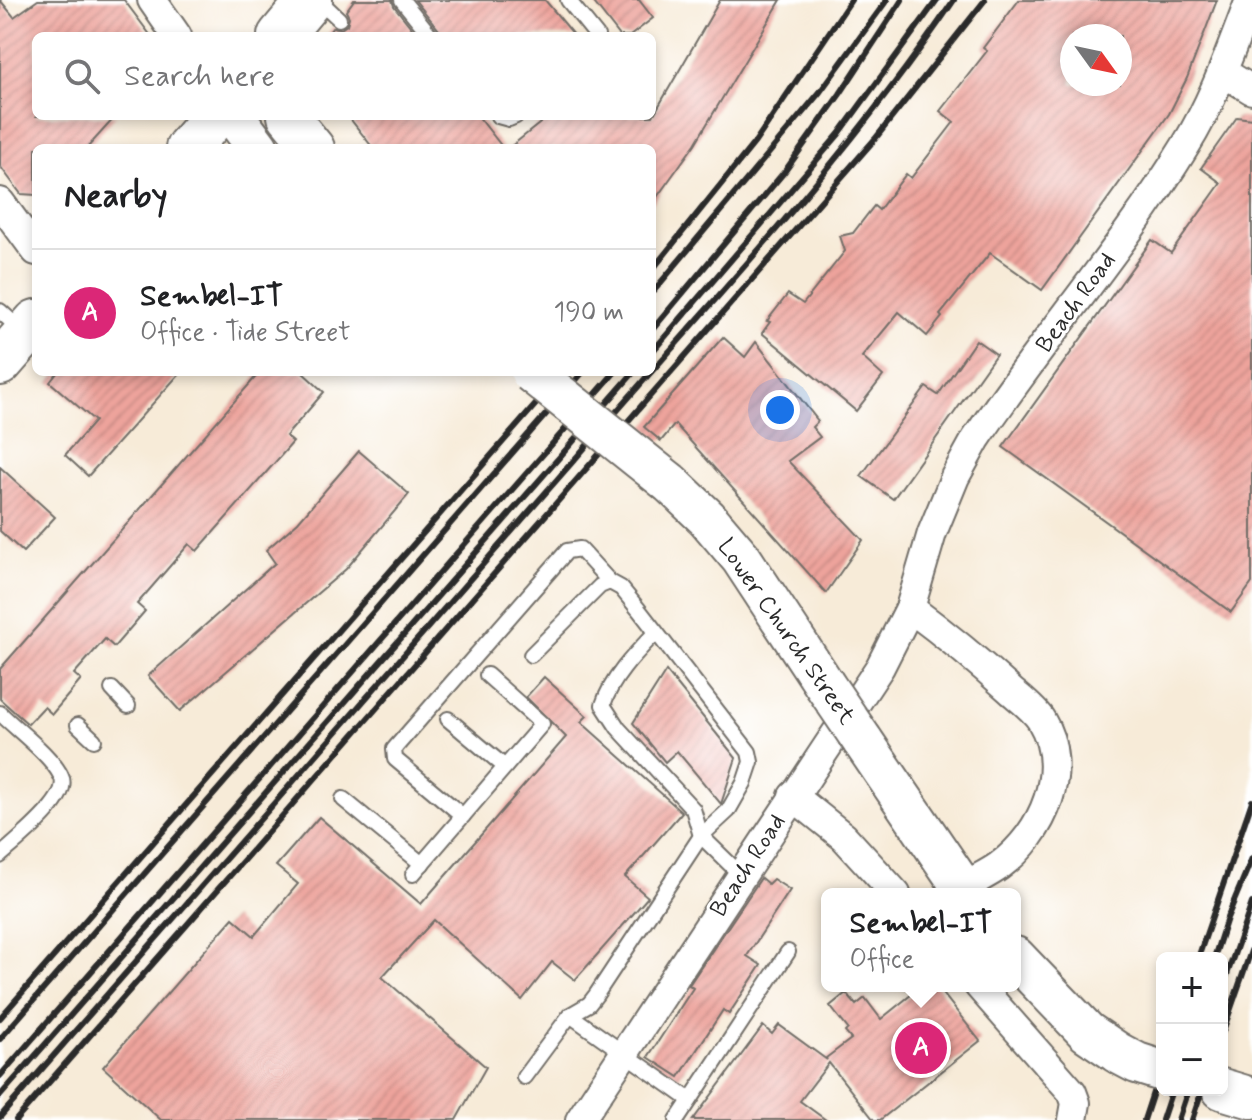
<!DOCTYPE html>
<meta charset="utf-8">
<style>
:root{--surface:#fff;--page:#f2f2f2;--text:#202124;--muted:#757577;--line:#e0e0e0;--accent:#db2777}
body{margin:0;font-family:Mynerve,sans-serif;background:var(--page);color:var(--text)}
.controls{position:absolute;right:24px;bottom:24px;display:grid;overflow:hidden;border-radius:12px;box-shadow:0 4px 12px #0003}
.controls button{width:72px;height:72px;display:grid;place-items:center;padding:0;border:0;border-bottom:2px solid var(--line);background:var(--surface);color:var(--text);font:40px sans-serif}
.compass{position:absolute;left:1060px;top:24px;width:72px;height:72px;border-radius:50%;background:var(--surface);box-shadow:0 4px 12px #0003;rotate:123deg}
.you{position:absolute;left:780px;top:410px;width:28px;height:28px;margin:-20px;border:6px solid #fff;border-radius:50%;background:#1a73e8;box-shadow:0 0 0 12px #1a73e833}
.badge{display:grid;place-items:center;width:52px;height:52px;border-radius:50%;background:var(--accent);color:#fff;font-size:26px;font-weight:700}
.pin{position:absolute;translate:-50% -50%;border:4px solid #fff;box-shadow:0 2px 8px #0006}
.popup{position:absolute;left:821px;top:888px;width:200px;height:104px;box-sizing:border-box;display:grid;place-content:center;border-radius:12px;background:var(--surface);filter:drop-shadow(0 2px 6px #0005);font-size:26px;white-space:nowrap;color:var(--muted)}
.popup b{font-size:30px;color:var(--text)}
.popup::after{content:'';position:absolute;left:50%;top:100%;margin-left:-16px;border:16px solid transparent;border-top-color:var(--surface)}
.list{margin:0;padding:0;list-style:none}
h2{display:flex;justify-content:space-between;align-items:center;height:104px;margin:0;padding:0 32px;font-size:34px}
h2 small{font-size:26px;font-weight:400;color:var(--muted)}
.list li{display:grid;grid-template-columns:52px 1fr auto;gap:24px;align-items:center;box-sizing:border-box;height:128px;padding:0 32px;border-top:2px solid var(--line)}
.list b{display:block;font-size:30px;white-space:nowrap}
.list p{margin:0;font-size:26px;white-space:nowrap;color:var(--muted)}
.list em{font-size:26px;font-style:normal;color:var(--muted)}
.icon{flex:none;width:44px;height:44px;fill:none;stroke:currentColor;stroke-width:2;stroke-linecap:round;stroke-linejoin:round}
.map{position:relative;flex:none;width:1252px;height:1120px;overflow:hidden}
.search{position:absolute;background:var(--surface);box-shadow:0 4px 12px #0003;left:32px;top:32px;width:624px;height:88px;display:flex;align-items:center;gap:20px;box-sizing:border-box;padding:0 28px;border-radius:12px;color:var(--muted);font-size:30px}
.panel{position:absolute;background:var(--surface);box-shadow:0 4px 12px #0003;left:32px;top:144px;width:624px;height:232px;border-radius:12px}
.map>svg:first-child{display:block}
.building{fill:url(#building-hatch);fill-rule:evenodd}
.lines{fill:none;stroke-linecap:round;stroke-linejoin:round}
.service-casing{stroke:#726e68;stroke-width:18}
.minor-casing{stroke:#726e68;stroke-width:32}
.secondary-casing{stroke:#726e68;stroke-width:44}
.primary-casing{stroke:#726e68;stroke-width:48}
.service{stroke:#fff;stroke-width:14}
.minor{stroke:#fff;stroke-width:28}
.secondary{stroke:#fff;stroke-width:40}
.primary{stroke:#fff;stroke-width:44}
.rail{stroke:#2b2b2b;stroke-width:6}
.secondary-bridge-casing{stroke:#726e68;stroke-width:44;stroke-linecap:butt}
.secondary-bridge{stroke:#fff;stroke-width:40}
.labels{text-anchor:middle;stroke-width:6;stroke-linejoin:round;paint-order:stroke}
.street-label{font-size:24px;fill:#2b2b2b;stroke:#fff}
</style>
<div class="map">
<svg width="1252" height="1120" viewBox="0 0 1252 1120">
<defs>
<pattern id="building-hatch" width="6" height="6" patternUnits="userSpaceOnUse" patternTransform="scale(2)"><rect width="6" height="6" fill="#eda39b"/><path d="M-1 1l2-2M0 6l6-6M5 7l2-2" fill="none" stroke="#cb8c86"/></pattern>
</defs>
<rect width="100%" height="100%" fill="#fff"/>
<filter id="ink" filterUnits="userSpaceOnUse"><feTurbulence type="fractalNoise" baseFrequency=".0125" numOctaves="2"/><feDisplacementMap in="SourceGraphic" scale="16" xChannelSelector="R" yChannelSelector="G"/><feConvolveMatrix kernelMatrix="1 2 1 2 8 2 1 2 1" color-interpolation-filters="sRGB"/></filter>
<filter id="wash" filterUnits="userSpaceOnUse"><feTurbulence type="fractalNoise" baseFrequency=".006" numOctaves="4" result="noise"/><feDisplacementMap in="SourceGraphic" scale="32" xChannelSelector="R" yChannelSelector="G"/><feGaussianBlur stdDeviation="1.8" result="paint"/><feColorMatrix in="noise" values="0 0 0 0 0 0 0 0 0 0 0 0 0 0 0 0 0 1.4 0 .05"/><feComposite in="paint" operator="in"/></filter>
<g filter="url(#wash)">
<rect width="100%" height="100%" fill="#f7ebd8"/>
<g id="blocks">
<g class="building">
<polygon points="0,0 14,17 38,0 124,0 151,36 36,36 36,116 116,116 87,148 36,148 36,195 21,194 0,166"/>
<polygon points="354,0 392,0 394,6 418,36 326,36 333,27 341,29 347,25 349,17 346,11"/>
<polygon points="415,0 545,0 575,36 441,36 439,30"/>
<polygon points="592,0 639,0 653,18 630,36 620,36"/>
<polygon points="720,0 781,0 695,144 652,204 652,148 509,148 549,116 653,116"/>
<path d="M1019,0H1217L1187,78L1169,114L1042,290L990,253L940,315L942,317L927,336L899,312L862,357L883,376L856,411L762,333L770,322L767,321L788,294L803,304L845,251L840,236L853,233L874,206L879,210L906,174L911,178L954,122L940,111L987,51L983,48ZM1072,36H1120V84H1072Z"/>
<polygon points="348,116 478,116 503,148 373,148"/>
<polygon points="1237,117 1252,119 1252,583 1231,612 1003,447 1152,240 1171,253 1221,183 1201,168"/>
<polygon points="723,337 745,357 756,342 818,421 812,427 820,437 788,461 863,540 826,593 675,424 661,441 644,427"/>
<polygon points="976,340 996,354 893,499 861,476 926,387 938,395"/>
<polygon points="58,372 181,372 88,476 65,455 95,421 50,382"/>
<polygon points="260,372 302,372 324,392 286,436 293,442 197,551 189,544 137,604 145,611 114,647 105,639 74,674 81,680 52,714 44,707 28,724 0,699 0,669"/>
<polygon points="359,451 409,494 346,569 180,711 148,676 275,563 266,550 298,522"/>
<polygon points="0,467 55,517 23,552 0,531"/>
<polygon points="666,671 736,758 721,804 677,751 665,762 633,723"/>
<polygon points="544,677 587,716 581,722 682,812 625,877 648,897 575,980 552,962 522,1000 434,920 382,977 486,1067 456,1120 161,1120 103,1067 233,918 254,936 298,884 276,866 319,817 421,904 566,737 526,697"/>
<polygon points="761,878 768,884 773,879 790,890 747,956 761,965 729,1014 723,1010 679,1077 648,1057 693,988 689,985"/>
<polygon points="922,986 937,986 980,1041 880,1120 874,1120 829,1063 800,1101 826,1120 693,1120 763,1026 772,1034 779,1025 827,1060 826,1058 851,1039 845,1032 848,1029 830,1006 846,993 856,1005 865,998 881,1019"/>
</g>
</g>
</g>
<g filter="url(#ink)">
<use href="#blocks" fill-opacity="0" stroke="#726e68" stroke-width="2"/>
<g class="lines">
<g class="service-casing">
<g id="service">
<polyline points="319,0 339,19"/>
<polyline points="402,0 431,36"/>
<polyline points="568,0 597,36"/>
<polyline points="498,116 509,119 516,116"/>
<polyline points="0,311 22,331"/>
<path d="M656,632C636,653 612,677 603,705L618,728L693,809L701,836L741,875"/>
<polyline points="112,689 128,706"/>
<path d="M0,713C17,730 51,755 61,776C73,798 16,841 0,856"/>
<polyline points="448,719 505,767"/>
<polyline points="78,725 94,740"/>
<polyline points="343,799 422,864"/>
<polyline points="463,816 395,759 394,749 567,551 580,549 610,582"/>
<polyline points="413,874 542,724 487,675"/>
<polyline points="570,1015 690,1100"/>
<polyline points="524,1077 570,1015 589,1004 596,995 701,836 728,811 744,783 751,762 749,752 639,610 621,588 610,582 600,586 531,655"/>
<polyline points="677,1120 788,952"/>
</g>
</g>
<g class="minor-casing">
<g id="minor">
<polyline points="152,0 177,36"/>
<polyline points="1223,72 1252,90"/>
<polyline points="0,202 36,251"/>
<path d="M910,608C945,634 978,661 1010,690C1020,699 1034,709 1041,720C1071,770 1044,833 999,866C988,874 974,880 962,888"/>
<polyline points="793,796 844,837 896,894"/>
<polyline points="979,986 1072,1092 1076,1103 1073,1120"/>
<path d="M580,1120L880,667L910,608L932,533L955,477L976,439C1043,339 1123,248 1186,145C1214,100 1231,49 1250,0"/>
</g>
</g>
<g class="secondary-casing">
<g id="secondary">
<polyline points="234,116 258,148"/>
<polyline points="288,116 314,148"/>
<polyline points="670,483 707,518 741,558 824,684"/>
<polyline points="862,740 967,894"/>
<polyline points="1015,957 1087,1032 1118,1053"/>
<polyline points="1222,1089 1252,1098"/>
</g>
</g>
<g class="primary-casing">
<g id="primary">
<polyline points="280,36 310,0"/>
<polyline points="188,148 215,116"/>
<polyline points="0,363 36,322"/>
</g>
</g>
<use href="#service" class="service"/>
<use href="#minor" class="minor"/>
<use href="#secondary" class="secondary"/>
<use href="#primary" class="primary"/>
<g class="rail">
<polyline points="652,270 755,142 851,0"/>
<polyline points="652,293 820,92 887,0"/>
<polyline points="652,330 785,171 840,94 902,0"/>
<polyline points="652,352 839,134 937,0"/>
<path d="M652,371C758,252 865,132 954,0"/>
<polyline points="1198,958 1252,801"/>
<polyline points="1214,958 1227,918 1252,858"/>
<polyline points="1222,989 1252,903"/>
<polyline points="0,1018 564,372"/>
<polyline points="1222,1034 1252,948"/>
<polyline points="0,1039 583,372"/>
<polyline points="0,1076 615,372"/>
<polyline points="0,1096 634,372"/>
<polyline points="0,1117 651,372"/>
<polyline points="16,1120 875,139 985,0"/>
<polyline points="1144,1120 1162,1065"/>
<polyline points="1162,1120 1172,1090"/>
<polyline points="1178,1120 1188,1090"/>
<polyline points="1192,1120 1202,1090"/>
</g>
<g class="secondary-bridge-casing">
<g id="secondary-bridge">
<polyline points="531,372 670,483"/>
<polyline points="824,684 862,740"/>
<polyline points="1118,1053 1137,1063 1162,1071"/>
</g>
</g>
<use href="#secondary-bridge" class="secondary-bridge"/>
</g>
</g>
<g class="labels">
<g class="street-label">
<text transform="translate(1075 302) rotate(-54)" y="8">Beach Road</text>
<text transform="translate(787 631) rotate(55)" y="8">Lower Church Street</text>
<text transform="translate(747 865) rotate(-57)" y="8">Beach Road</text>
</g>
</g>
</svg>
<div class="controls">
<button>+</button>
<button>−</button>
</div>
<svg class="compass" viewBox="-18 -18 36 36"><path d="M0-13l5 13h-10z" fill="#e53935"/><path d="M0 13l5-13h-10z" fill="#757577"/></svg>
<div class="you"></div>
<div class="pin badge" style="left:921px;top:1048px">A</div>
<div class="popup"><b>Sembel-IT</b>Office</div>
<div class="search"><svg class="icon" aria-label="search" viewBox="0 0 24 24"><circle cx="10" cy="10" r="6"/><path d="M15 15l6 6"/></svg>Search here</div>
<section class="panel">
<h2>Nearby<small></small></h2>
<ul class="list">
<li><span class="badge">A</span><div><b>Sembel-IT</b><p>Office · Tide Street</p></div><em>190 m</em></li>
</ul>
</section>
</div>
